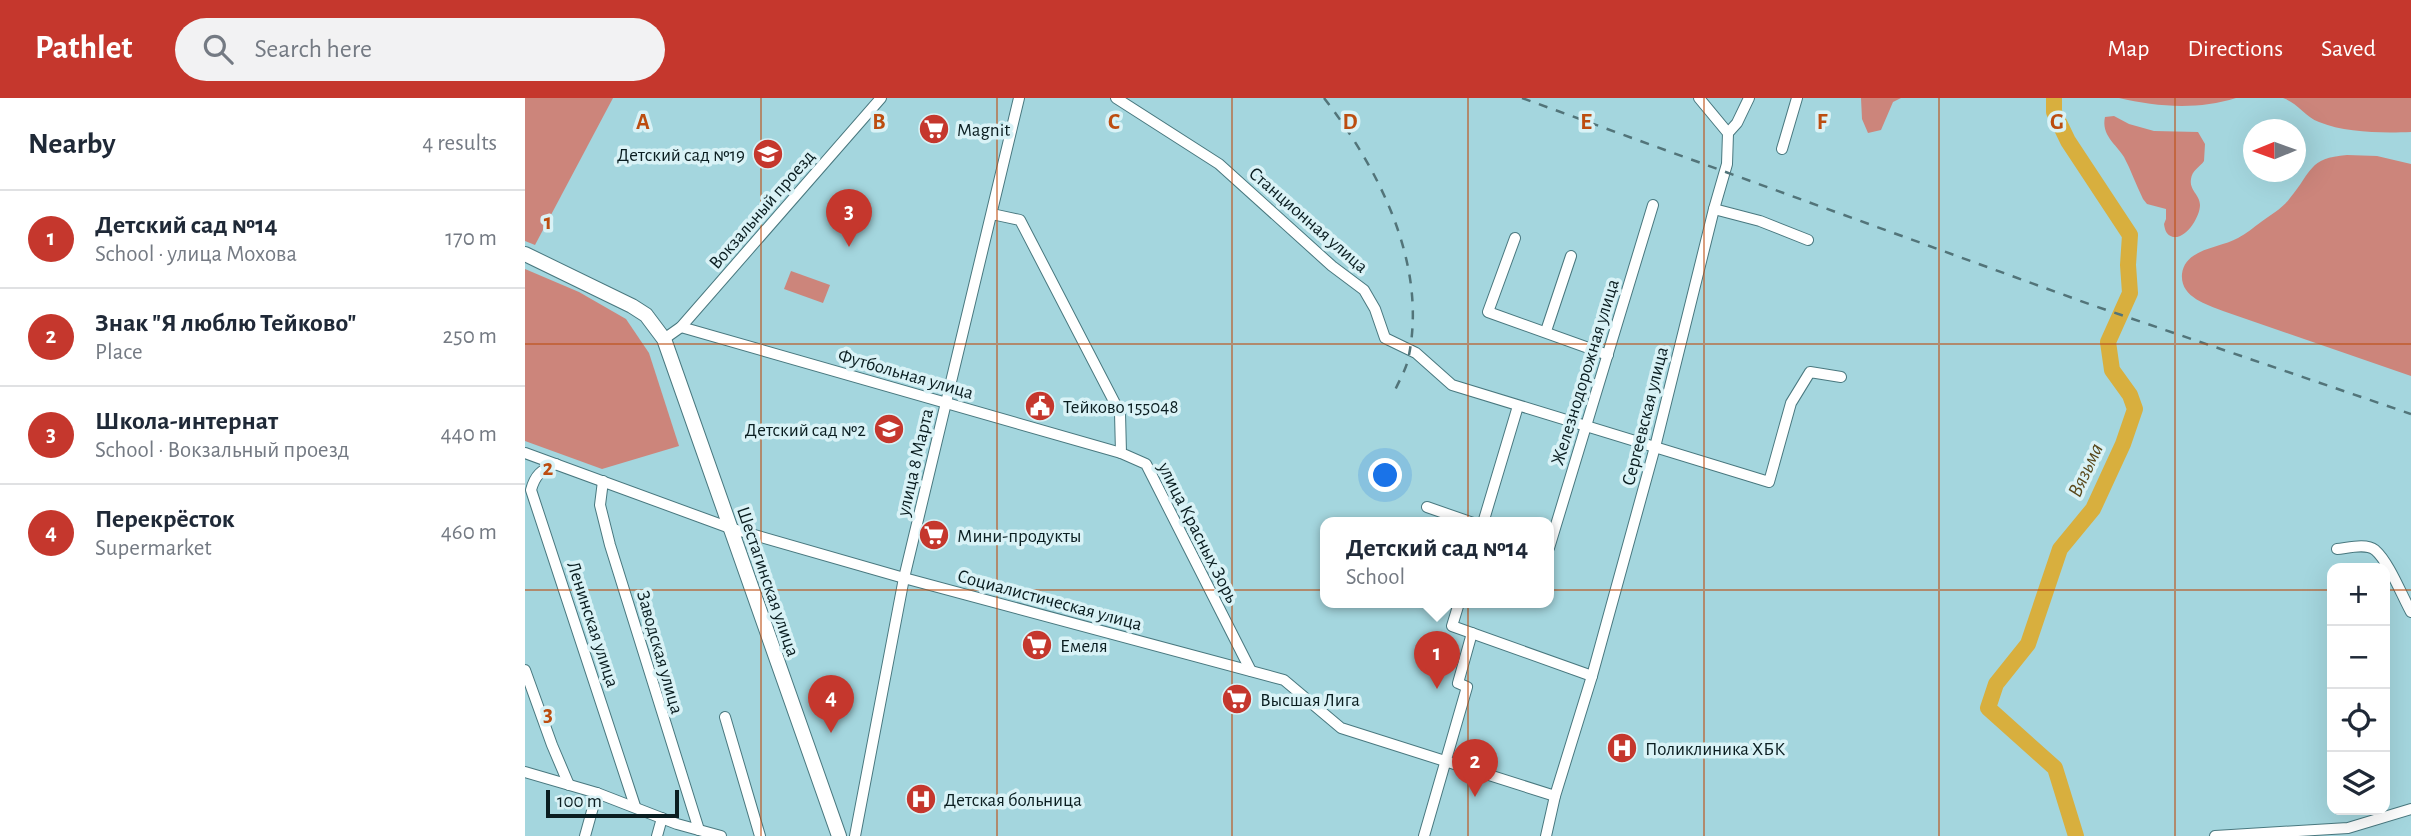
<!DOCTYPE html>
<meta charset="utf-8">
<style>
:root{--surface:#fff;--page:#f2f2f3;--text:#1f2937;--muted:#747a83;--line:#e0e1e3;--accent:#c5372d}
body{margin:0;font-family:"Alegreya Sans",sans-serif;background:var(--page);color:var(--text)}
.controls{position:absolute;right:21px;bottom:21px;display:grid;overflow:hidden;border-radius:14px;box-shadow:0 7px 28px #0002}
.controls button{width:63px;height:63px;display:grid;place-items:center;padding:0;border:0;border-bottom:2px solid var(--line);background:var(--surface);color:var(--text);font:35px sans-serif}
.compass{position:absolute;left:1718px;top:21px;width:63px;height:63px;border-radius:50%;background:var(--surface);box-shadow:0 7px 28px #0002;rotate:269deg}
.scale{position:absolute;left:21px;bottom:18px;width:133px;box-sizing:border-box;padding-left:7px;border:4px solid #0a1d20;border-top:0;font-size:19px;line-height:24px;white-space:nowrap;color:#0a1d20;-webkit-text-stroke:5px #d9f2f6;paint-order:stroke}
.you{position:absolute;left:861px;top:378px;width:24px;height:24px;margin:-18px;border:5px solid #fff;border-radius:50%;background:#1a73e8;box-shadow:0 0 0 10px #1a73e833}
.badge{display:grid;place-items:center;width:46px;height:46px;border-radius:50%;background:var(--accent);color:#fff;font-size:23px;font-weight:700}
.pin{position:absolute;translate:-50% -58px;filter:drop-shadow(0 2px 4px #0008)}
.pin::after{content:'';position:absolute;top:37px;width:24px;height:21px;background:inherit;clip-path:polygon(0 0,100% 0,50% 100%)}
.popup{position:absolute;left:795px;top:419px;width:234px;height:91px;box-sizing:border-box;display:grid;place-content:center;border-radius:14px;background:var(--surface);filter:drop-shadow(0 2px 5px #0005);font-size:23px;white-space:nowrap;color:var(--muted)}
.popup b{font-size:26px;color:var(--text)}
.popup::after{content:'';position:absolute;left:50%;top:100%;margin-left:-14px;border:14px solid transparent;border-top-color:var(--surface)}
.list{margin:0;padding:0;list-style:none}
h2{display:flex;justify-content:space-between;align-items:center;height:91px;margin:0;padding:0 28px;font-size:30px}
h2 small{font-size:23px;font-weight:400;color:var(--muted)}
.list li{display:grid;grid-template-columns:46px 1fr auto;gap:21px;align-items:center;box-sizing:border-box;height:98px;padding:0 28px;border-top:2px solid var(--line)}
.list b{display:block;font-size:26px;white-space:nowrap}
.list p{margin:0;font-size:23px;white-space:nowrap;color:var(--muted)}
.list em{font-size:23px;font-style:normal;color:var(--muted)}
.icon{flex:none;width:38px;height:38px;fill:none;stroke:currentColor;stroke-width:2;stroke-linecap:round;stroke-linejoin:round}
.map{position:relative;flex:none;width:1886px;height:738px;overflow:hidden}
header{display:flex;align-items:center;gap:42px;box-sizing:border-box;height:98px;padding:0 35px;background:var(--accent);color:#fff}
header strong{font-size:33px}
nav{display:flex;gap:38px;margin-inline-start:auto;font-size:24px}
.search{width:490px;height:63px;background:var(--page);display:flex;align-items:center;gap:18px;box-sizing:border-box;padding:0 24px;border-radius:38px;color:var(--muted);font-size:26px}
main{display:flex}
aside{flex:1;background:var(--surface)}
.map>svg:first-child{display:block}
.green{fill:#cc857b}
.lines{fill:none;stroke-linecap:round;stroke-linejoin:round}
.river{stroke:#d8af3e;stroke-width:16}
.minor-casing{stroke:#49787f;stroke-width:12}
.major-casing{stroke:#49787f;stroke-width:16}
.minor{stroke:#fff;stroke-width:10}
.major{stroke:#fff;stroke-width:14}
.rail{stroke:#527479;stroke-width:2.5;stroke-dasharray:9 9;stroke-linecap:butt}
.grid{fill:none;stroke:#bc4d10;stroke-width:2;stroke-opacity:0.55}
.labels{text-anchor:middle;stroke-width:7;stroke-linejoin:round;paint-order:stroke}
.poi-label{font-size:19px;fill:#0a1d20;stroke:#d9f2f6;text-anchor:start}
.street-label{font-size:19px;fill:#0a1d20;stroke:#d9f2f6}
.water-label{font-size:21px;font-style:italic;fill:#59481b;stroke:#d9f2f6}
.grid-label{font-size:23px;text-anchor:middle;font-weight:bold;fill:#bc4d10;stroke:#d9f2f6;stroke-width:7;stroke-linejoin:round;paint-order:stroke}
</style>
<header>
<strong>Pathlet</strong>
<div class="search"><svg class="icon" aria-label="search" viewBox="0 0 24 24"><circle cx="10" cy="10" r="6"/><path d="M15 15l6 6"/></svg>Search here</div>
<nav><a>Map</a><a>Directions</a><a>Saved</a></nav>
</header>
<main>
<aside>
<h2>Nearby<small>4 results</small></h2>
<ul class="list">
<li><span class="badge">1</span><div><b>Детский сад №14</b><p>School · улица Мохова</p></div><em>170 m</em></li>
<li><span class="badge">2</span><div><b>Знак &quot;Я люблю Тейково&quot;</b><p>Place</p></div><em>250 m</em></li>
<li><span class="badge">3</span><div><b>Школа-интернат</b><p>School · Вокзальный проезд</p></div><em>440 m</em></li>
<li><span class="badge">4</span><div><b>Перекрёсток</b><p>Supermarket</p></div><em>460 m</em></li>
</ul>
</aside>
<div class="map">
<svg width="1886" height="738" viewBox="0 0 1886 738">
<rect width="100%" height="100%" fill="#a4d6de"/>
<g class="green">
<polygon points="0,0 88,0 10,147 0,143"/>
<polygon points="1336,0 1376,0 1368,4 1356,32 1343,35 1337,21"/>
<path d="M1594,0H1711C1673,12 1632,9 1594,0Z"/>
<path d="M1758,0H1886V34C1858,35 1820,35 1794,24C1780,19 1773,5 1758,0Z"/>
<path d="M1589,18L1604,26L1629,33L1673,34L1680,46L1679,63C1675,69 1667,72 1666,81C1664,92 1675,97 1675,107C1675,118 1662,141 1648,139C1641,137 1640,132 1639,126L1641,121V111L1622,106L1618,101C1611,87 1606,72 1599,59C1591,46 1576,37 1580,19Z"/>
<path d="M1822,57L1852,58L1886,66V278L1698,213C1681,206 1655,199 1657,176C1660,150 1696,150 1713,140C1721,136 1729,129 1736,124C1746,117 1758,110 1765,100C1787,74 1783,60 1822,57Z"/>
<polygon points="0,171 54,194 101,221 124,255 154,348 77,371 0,343"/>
<polygon points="266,173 305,187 298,205 259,191"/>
</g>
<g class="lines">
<polyline class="river" points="1529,0 1529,14 1543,43 1605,137 1603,167 1605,195 1583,244 1587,272 1605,297 1610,311 1598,346 1568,411 1535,451 1503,546 1471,586 1463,610 1530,670 1551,738"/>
<g class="minor-casing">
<g id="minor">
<polyline points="591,0 694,66 807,168 839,192 850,211 860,240 891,255 927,287 1244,384 1266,305 1285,274 1316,279"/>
<polyline points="1203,35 1212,25 1224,0"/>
<polyline points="1257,51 1272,0"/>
<polyline points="1189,111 1235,123 1283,142"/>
<polyline points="467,116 495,122 595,315 596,355 621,366 726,573"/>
<polyline points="990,140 963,214 1083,257"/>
<polyline points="156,229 596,355"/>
<polyline points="1021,233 1046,158"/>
<polyline points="139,241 156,229 356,0"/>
<polyline points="0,355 205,430 379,480 759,582 816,630 1030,698"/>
<path d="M31,366C16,372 10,377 6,392L110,708"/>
<polyline points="78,383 75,407 85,447 174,732"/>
<polyline points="902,409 948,425"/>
<polyline points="958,425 993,308"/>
<polyline points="1024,450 1128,107"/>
<path d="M1812,451C1823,450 1841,445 1850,452C1864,464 1877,498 1886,514"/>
<polyline points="934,505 927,528 1067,578"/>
<polyline points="0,572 27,647 44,687"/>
<polyline points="200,619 235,738"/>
<polyline points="0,674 72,695 152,726 196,738"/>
<polyline points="60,738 72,695"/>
<polyline points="132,738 137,720"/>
<polyline points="330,738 379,480 494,0"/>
<polyline points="899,738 942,589 933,585 947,535"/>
<polyline points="1021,738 1030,698 1067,578 1130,349 1189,111 1202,66 1203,35 1174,0"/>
<polyline points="1690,738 1823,730 1886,711"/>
</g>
</g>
<g class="major-casing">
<polyline id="major" points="0,156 107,208 121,217 139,241 314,738"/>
</g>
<use href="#minor" class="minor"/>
<use href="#major" class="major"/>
<g class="rail">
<path d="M799,0C854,71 902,165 884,257C882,271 873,284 868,297"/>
<polyline points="997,0 1564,206 1886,316"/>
</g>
</g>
<path class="grid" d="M236,0V738M472,0V738M707,0V738M943,0V738M1179,0V738M1414,0V738M1650,0V738M0,246H1886M0,492H1807M1860,492H1886"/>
<defs>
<g id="supermarket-disc" transform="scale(1.575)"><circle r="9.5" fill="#c5372d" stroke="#d9f2f6"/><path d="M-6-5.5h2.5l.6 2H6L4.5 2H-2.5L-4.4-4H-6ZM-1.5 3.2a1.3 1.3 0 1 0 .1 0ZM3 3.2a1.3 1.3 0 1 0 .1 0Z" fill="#fff"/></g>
<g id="school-disc" transform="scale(1.575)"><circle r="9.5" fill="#c5372d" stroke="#d9f2f6"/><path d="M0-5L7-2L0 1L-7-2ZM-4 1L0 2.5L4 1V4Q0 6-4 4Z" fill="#fff"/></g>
<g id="civic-disc" transform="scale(1.575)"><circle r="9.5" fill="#c5372d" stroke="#d9f2f6"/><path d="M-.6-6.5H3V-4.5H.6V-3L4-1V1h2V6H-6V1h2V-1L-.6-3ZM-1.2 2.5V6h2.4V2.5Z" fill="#fff"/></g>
<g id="hospital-disc" transform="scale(1.575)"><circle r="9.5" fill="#c5372d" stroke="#d9f2f6"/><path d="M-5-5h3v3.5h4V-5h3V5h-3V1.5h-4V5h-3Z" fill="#fff"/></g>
</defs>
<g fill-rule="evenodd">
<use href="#supermarket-disc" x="409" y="31"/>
<use href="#school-disc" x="243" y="56"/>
<use href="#civic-disc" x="515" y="308"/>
<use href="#school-disc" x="364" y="331"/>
<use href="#supermarket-disc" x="409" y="437"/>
<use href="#supermarket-disc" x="512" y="547"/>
<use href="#supermarket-disc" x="712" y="601"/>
<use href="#hospital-disc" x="1097" y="650"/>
<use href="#hospital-disc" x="396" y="701"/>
</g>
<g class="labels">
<g class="poi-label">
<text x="432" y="38">Magnit</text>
<text x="220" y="63" text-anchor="end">Детский сад №19</text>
<text x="538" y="315">Тейково 155048</text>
<text x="341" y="338" text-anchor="end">Детский сад №2</text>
<text x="432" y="444">Мини-продукты</text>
<text x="535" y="554">Емеля</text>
<text x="735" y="608">Высшая Лига</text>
<text x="1120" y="657">Поликлиника ХБК</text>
<text x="419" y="708">Детская больница</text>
</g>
<g class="street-label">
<text transform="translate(236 111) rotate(-49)" y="7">Вокзальный проезд</text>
<text transform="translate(784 121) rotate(41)" y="7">Станционная улица</text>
<text transform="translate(1059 274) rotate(-73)" y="7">Железнодорожная улица</text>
<text transform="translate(381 275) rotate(16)" y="7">Футбольная улица</text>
<text transform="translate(1119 318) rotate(-76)" y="7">Сергеевская улица</text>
<text transform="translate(389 364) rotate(-77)" y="7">улица 8 Марта</text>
<text transform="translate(674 434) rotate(63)" y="7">улица Красных Зорь</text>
<text transform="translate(244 483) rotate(71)" y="7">Шестагинская улица</text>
<text transform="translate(525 501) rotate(15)" y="7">Социалистическая улица</text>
<text transform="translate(69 526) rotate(72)" y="7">Ленинская улица</text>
<text transform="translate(136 554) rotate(74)" y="7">Заводская улица</text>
</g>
<g class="water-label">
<text transform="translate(1560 372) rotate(-65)" y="7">Вязьма</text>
</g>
</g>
<g class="grid-label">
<text x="118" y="31">A</text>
<text x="354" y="31">B</text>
<text x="589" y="31">C</text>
<text x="825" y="31">D</text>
<text x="1061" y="31">E</text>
<text x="1297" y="31">F</text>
<text x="1532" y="31">G</text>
<text x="23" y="131">1</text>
<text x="23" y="377">2</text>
<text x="23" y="623">3</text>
</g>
</svg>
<div class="controls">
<button>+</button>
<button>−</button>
<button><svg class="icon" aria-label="locate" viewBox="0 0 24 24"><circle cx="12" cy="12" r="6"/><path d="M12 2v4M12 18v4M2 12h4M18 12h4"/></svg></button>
<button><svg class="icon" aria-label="layers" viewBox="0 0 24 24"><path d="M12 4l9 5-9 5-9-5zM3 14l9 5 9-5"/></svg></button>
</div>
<svg class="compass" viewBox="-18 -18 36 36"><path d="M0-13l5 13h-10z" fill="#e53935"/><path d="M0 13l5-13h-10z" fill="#747a83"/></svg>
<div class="scale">100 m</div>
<div class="you"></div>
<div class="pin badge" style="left:912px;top:591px">1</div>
<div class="popup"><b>Детский сад №14</b>School</div>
<div class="pin badge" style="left:950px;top:699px">2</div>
<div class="pin badge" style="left:324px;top:149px">3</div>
<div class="pin badge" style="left:306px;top:635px">4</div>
</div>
</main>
